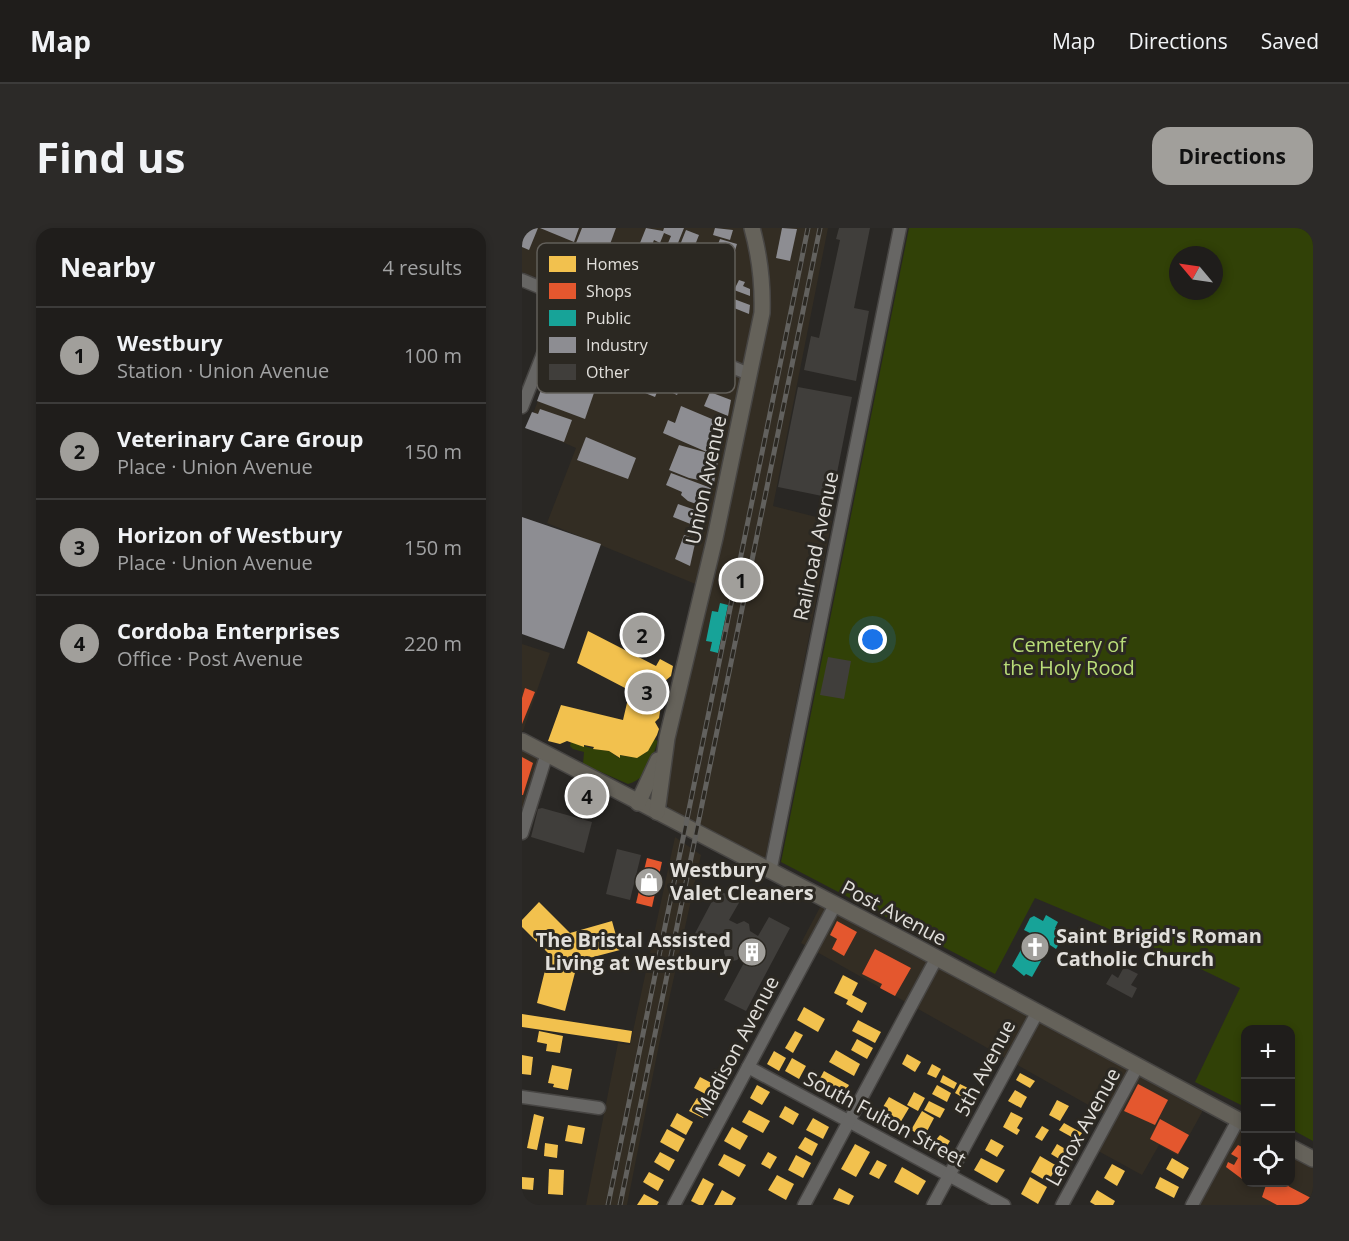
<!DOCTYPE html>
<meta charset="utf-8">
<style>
:root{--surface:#1f1d1b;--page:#2c2a28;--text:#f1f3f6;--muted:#a1a2a3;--line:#3c3b3a;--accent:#a19f9b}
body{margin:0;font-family:"Open Sans",sans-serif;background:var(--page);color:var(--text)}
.controls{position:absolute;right:18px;bottom:18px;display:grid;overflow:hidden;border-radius:12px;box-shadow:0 3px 9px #0003}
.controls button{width:54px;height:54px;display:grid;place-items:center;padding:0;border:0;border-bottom:2px solid var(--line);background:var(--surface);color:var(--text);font:30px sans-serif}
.compass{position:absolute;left:647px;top:18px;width:54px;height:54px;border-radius:50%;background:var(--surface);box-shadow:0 3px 9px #0003;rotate:299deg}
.you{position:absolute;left:351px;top:412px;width:21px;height:21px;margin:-15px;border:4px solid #fff;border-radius:50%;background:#1a73e8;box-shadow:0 0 0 9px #1a73e833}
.badge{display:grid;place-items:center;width:39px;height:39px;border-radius:50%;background:var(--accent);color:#111;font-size:20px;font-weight:700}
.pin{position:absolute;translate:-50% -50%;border:3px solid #fff;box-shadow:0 2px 6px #0006}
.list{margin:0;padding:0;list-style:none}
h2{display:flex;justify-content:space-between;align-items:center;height:78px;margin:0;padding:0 24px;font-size:26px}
h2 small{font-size:20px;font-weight:400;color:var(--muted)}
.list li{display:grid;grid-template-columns:39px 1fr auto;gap:18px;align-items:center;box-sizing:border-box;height:96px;padding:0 24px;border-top:2px solid var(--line)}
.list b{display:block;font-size:22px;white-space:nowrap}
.list p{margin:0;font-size:20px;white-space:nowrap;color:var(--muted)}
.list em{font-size:20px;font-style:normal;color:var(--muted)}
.icon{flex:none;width:33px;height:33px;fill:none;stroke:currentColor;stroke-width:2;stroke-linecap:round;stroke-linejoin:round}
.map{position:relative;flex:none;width:791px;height:977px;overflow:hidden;border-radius:18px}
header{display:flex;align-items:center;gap:36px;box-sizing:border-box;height:84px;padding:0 30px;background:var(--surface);border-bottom:2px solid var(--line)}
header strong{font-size:28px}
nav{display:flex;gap:33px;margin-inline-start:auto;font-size:21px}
.intro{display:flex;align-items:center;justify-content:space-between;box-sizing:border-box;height:144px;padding:0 36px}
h1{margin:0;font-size:42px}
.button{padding:15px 27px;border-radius:18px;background:var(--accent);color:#111;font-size:21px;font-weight:700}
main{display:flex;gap:36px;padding:0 36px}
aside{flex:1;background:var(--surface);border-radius:18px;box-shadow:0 3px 9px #0003}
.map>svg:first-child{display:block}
.built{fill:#332d23}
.green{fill:#314107;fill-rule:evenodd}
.homes{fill:#f2c14e}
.shops{fill:#e4572e}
.public{fill:#17a398}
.industry{fill:#8d8d92}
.building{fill:#403e3b}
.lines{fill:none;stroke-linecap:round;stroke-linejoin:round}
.minor-casing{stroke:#474543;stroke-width:15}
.major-casing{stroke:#474543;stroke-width:18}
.minor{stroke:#676664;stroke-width:12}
.major{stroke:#65625a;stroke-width:15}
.rail-casing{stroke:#62615e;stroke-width:5}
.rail{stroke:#2b2822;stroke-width:3;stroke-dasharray:9;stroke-linecap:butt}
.labels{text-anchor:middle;stroke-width:6;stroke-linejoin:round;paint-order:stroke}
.street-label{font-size:20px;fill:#e1dfdb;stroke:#2b2822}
.park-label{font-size:20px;fill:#b9dd78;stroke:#2b2822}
.poi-label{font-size:20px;font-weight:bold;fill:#e1dfdb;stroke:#2b2822;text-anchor:start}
.key{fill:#2b2822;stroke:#625f5a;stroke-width:1.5}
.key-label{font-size:16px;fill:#e1dfdb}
</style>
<header>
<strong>Map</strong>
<nav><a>Map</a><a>Directions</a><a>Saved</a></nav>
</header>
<div class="intro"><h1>Find us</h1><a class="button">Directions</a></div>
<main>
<aside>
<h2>Nearby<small>4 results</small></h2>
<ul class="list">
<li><span class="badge">1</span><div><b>Westbury</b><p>Station · Union Avenue</p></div><em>100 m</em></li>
<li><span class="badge">2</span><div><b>Veterinary Care Group</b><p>Place · Union Avenue</p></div><em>150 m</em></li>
<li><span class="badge">3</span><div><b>Horizon of Westbury</b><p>Place · Union Avenue</p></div><em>150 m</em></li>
<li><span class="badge">4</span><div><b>Cordoba Enterprises</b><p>Office · Post Avenue</p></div><em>220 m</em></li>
</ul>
</aside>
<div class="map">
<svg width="791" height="977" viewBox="0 0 791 977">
<rect width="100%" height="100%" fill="#292724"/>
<g class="built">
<polygon points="0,0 306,0 251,278 310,293 243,631 150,584 143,574 143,549 188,362 25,295 54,220 6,199 56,66 0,44"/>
<polygon points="0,416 28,425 1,503 0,503"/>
<polygon points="0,521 19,530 0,594"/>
<polygon points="61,562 73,568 67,590 55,586"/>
<polygon points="153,609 179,627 137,817 105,977 64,977 96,815 108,817"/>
<polygon points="303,670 685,875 656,928 637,917 620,947 569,919 586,888 279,715"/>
<polygon points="718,890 723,893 724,954 768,954 769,917 791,929 791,977 670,977"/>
</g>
<g class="green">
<path d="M387,0H791V913L769,901L768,802H724L723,879L673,854L718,760L656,730L513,670L473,746L259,634ZM656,27H692V63H656Z"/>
<path d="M131,511L136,513C129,531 127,550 106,556L61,536L62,524L51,521L48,518L49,514L72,521L87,523L97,530L98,527C114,531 127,529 131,511Z"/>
</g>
<g class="homes">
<polygon points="66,403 134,438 138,431 151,438 149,448 143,453 137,490 133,494 137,501 135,507 126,523 115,530 98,527 98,530 87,523 71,521 72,519 62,517 62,519 45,513 38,516 26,513 39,477 101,492 109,458 105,456 103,460 55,435"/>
<polygon points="17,674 48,705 90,693 98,722 56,733 43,783 15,775 27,726 0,699 0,692"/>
<polygon points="321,747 336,755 330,767 345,775 340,785 324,776 326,772 312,765"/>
<polygon points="282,779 303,791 296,804 275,792"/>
<polygon points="0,786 110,803 108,815 0,799"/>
<polygon points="336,792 359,804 353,815 330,803"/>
<polygon points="17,803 41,808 38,825 24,823 25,816 15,814"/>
<polygon points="273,803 281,807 271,825 263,820"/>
<polygon points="335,811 351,820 345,831 329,822"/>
<polygon points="314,822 338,836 332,848 307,834"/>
<polygon points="252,823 264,830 257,843 245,836"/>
<polygon points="385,826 399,834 393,844 380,836"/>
<polygon points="0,827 11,829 9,847 0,846"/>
<polygon points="270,830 284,838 277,851 263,843"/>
<polygon points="410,836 419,841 414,850 405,846"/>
<polygon points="30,837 50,841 46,862 31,859 32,856 26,855"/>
<polygon points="302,843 327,857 320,870 295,856"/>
<polygon points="498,845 513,853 508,860 494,852"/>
<polygon points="421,847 435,855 432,861 418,854"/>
<polygon points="178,849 199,860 193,871 172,860"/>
<polygon points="438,856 452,863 447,873 433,865"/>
<polygon points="235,857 248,864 240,877 228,870"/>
<polygon points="415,857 429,865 425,874 410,866"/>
<polygon points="493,862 505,869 499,880 486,873"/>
<polygon points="392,864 403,870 396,883 385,877"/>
<polygon points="367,869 387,880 378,895 358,884"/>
<polygon points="175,870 188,877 181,890 167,883"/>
<polygon points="535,872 547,878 538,893 527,887"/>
<polygon points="407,873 423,881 418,890 402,882"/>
<polygon points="263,878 277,886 271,897 257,889"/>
<polygon points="227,882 248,893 241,905 220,894"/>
<polygon points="400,883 412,890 402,909 389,902"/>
<polygon points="489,884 501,890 495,900 498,902 495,907 481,899"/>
<polygon points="155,885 171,894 164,907 148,898"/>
<polygon points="12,886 22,889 15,922 5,920"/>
<polygon points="291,890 307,899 301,911 284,902"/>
<polygon points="542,895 560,905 555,912 537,902"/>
<polygon points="46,897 63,900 60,916 43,913"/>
<polygon points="520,898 527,902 520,913 513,909"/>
<polygon points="210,899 226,908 218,922 202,913"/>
<polygon points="145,901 163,911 156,924 138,914"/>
<polygon points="418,907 428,913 420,926 408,919"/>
<polygon points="283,909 296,916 290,928 276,920"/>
<polygon points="469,911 482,918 475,929 463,922"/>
<polygon points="23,915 36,917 35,930 22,928"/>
<polygon points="333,916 348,924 334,949 319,941"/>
<polygon points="535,916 550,925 544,935 529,926"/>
<polygon points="138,924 153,932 147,943 132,934"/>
<polygon points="246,924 255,929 248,941 239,936"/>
<polygon points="202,926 224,937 217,949 196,937"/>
<polygon points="274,927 289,935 281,950 266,942"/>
<polygon points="518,928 535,938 526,954 509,944"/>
<polygon points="459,930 483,942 475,955 452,942"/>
<polygon points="650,930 667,940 661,951 644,941"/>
<polygon points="355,932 365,937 357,951 347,946"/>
<polygon points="590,936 603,943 595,958 582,950"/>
<polygon points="380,939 404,953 396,967 372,954"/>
<polygon points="27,941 42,942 41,967 26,966"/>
<polygon points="127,944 142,952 136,963 121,954"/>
<polygon points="255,947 272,956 264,972 246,962"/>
<polygon points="0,949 12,950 11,962 0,961"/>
<polygon points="508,949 525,959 516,976 499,966"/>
<polygon points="638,949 657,959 652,970 633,960"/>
<polygon points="181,950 192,956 181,977 177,977 169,973"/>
<polygon points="317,960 332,968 327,977 311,971"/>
<polygon points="200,962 214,970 210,977 192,977"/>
<polygon points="575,962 593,973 591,977 573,977 568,974"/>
<polygon points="122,966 137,974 135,977 115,977"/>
</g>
<g class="shops">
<polygon points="3,460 13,464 0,496 0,470"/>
<polygon points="0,529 11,535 1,567 0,567"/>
<polygon points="125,630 140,634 130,679 114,675"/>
<polygon points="315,693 335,704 322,728 310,721 315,711 308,707"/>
<polygon points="353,721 389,740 373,768 358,760 360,756 340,746"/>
<polygon points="616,856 646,872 633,897 602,883"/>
<polygon points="638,891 667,907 656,926 628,911"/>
<polygon points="716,917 724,921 724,954 704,939 706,934 712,937 716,930 709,926"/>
<polygon points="745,954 768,954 766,958 789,970 785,977 755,977 740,969"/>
</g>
<g class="public">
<polygon points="198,375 206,377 196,425 188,423 190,414 184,413 190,383 196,384"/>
<polygon points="524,687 536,694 533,700 541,704 541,709 534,721 528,717 510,749 504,746 502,748 490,738 508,705 502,702 508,690 512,688 521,693"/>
</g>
<g class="industry">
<polygon points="0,0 16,0 7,22 0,19"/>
<polygon points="18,0 57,0 52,14"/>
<polygon points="60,0 94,0 84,27 54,15"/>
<polygon points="124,0 141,3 142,0 162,0 150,30 141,27 149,8 142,5 138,15 132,12 123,35 112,30"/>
<polygon points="193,0 211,2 208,12 191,7"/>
<polygon points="260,0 275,1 268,33 254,30"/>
<polygon points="164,2 177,7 169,27 156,22"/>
<polygon points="198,11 215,16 212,26 194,21"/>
<polygon points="217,52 223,54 221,58 228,61 228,68 212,62"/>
<polygon points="204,68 228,77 227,86 202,76"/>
<polygon points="88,102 150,129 133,169 101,156 105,145 74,133"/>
<polygon points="151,128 168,135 155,167 138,159"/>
<polygon points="27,140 74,159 63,191 15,173"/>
<polygon points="188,164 209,172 206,188 182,178"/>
<polygon points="159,178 197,194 187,225 141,205 146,192 153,195"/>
<polygon points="18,181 50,192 42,214 3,200 10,184 16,186"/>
<polygon points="64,209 114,230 106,251 55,232"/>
<polygon points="157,217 197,228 192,255 167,250 147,242"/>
<polygon points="149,245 189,260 185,280 166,273 159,267 160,264 144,257"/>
<polygon points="156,276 182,285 176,299 151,289"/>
<polygon points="0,289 79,316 42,421 0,406"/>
<polygon points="162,307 174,311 168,338 153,331"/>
</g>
<g class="building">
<polygon points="317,0 348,0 332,80 347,83 334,153 282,142 289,108 297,110 318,12 314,11"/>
<polygon points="276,159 330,169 310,270 256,259"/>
<polygon points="110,393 141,402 134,422 121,417 120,420 101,410 103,403 107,405"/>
<polygon points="306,429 329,433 322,471 298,467"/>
<polygon points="20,580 70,594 62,625 9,609 16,581"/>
<polygon points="95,621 119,627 108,672 84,666"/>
<polygon points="196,662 218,673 207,692 215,696 222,693 227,696 228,703 236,708 247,689 268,700 224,783 202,772 225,729 221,727 215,732 206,734 202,725 203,717 196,713 192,720 171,709"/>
<polygon points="602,739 616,746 609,757 615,760 610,770 584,756 590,746 596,750"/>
</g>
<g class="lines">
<g class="minor-casing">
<g id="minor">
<polyline points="0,52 227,146"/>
<polyline points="0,179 43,70"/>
<polyline points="0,605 25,525"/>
<polyline points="248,644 378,0"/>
<polyline points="226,839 482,977"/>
<polyline points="0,869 77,880"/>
<polyline points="152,977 313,677"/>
<polyline points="282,977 414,731"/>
<polyline points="411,977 515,785"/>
<polyline points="540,977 615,839"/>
<polyline points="670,977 716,892"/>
</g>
</g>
<g class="major-casing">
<g id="major">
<polyline points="0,513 387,715 724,896"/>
<polyline points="116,575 136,532"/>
<path d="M135,584L145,510L193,310L240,85C241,55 238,29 230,0"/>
<polyline points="768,919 791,931"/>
</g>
</g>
<use href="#minor" class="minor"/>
<use href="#major" class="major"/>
<g class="rail-casing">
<g id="rail">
<polyline points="86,977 286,0"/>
<polyline points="98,977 298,0"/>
</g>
</g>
<use href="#rail" class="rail"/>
</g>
<defs>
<g id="shop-disc" transform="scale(1.5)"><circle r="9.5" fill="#a19f9b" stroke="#2b2822"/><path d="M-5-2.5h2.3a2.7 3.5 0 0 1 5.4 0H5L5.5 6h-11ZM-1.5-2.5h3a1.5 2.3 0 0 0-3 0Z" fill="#fff"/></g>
<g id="church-disc" transform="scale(1.5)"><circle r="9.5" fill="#a19f9b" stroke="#2b2822"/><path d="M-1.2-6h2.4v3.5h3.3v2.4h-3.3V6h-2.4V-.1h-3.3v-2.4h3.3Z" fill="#fff"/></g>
<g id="building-disc" transform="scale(1.5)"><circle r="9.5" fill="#a19f9b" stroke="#2b2822"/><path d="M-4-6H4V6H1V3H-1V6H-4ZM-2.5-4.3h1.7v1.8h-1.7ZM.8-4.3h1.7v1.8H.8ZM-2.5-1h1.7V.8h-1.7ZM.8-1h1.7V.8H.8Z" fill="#fff"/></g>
</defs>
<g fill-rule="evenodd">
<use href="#shop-disc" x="127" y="654"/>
<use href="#church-disc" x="513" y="719"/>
<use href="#building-disc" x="230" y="724"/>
</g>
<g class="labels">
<g class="street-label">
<text transform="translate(184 252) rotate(-78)" y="7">Union Avenue</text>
<text transform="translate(294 318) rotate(-78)" y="7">Railroad Avenue</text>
<text transform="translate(372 685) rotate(28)" y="7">Post Avenue</text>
<text transform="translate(215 818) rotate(-62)" y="7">Madison Avenue</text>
<text transform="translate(463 840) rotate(-62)" y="7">5th Avenue</text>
<text transform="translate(363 891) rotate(28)" y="7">South Fulton Street</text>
<text transform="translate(561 899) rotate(-61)" y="7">Lenox Avenue</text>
</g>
<g class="park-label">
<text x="547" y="424">Cemetery of<tspan x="547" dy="23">the Holy Rood</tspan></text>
</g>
<g class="poi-label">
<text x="148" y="649">Westbury<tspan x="148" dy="23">Valet Cleaners</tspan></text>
<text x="534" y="715">Saint Brigid's Roman<tspan x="534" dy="23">Catholic Church</tspan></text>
<text x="209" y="719" text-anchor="end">The Bristal Assisted<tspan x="209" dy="23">Living at Westbury</tspan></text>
</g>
</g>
<rect x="15" y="15" width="198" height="150" rx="9" class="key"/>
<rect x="27" y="28" width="27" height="16" fill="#f2c14e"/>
<rect x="27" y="55" width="27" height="16" fill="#e4572e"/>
<rect x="27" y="82" width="27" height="16" fill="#17a398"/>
<rect x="27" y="109" width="27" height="16" fill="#8d8d92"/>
<rect x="27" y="136" width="27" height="16" fill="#403e3b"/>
<g class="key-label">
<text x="64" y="42">Homes</text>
<text x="64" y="69">Shops</text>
<text x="64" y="96">Public</text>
<text x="64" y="123">Industry</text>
<text x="64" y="150">Other</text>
</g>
</svg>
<div class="controls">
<button>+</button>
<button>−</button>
<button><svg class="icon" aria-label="locate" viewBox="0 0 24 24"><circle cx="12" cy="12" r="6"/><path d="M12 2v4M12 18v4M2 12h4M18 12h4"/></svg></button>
</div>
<svg class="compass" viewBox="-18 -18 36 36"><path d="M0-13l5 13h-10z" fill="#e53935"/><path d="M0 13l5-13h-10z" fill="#a1a2a3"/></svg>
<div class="you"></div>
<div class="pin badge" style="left:219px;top:352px">1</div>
<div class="pin badge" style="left:120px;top:407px">2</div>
<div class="pin badge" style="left:125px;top:464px">3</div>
<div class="pin badge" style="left:65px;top:568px">4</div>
</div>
</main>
